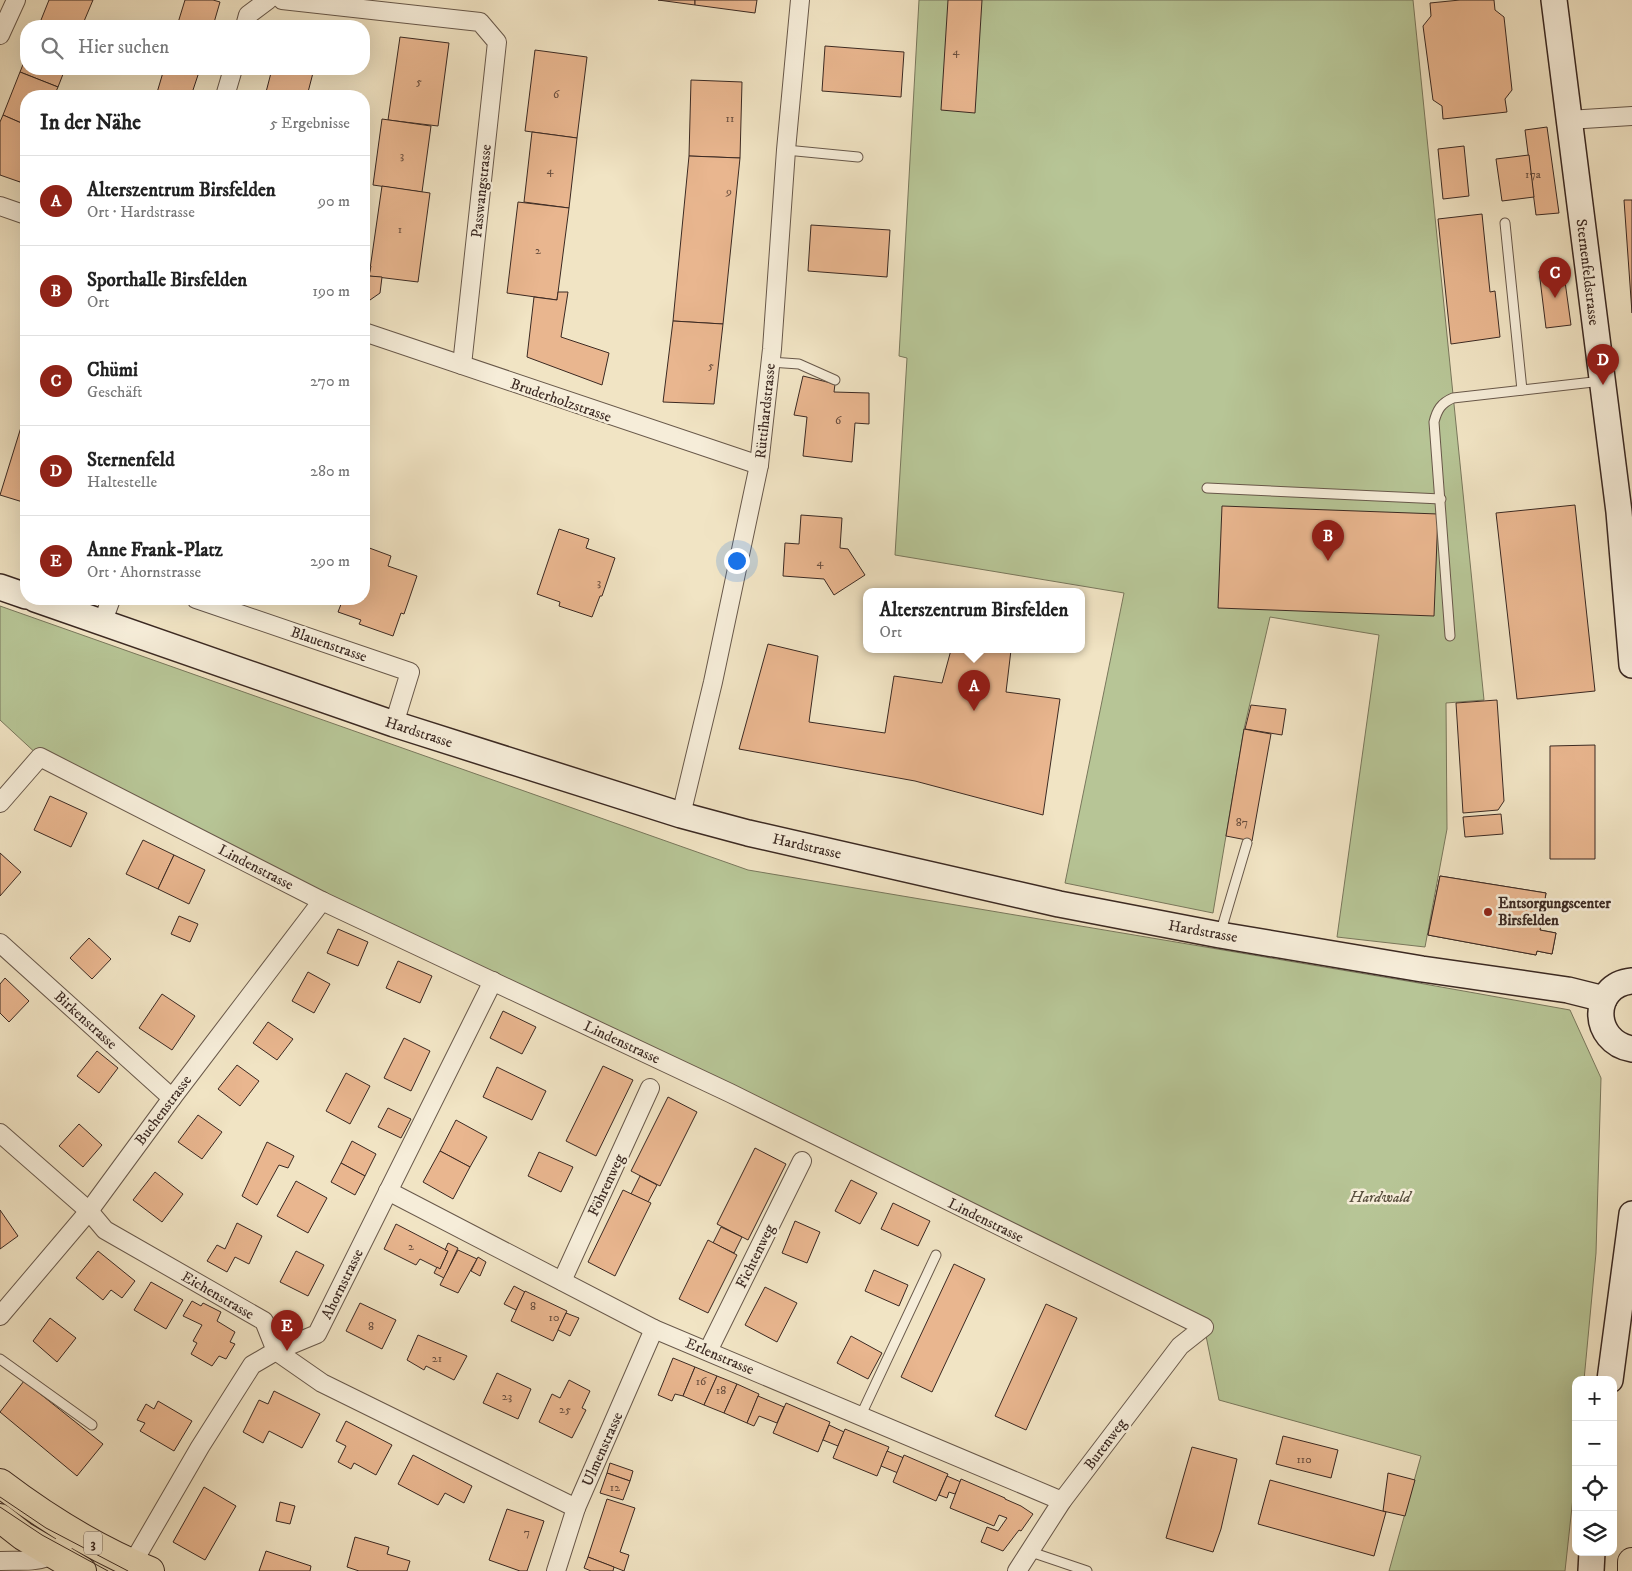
<!DOCTYPE html>
<html lang="de">
<meta charset="utf-8">
<style>
:root{--surface:#fff;--page:#f2f2f2;--text:#222;--muted:#767676;--line:#e0e0e0;--accent:#8f2418}
body{margin:0;font-family:"IM FELL DW Pica",serif;background:var(--page);color:var(--text)}
.controls{position:absolute;right:15px;bottom:15px;display:grid;overflow:hidden;border-radius:10px;box-shadow:0 5px 20px #0002}
.controls button{width:45px;height:45px;display:grid;place-items:center;padding:0;border:0;border-bottom:1px solid var(--line);background:var(--surface);color:var(--text);font:25px sans-serif}
.you{position:absolute;left:736px;top:560px;width:18px;height:18px;margin:-12px;border:4px solid #fff;border-radius:50%;background:#1a73e8;box-shadow:0 0 0 8px #1a73e833}
.badge{display:grid;place-items:center;width:32px;height:32px;border-radius:50%;background:var(--accent);color:#fff;font-size:16px;font-weight:700}
.pin{position:absolute;translate:-50% -41px;filter:drop-shadow(0 1px 2px #0008)}
.pin::after{content:'';position:absolute;top:26px;width:18px;height:15px;background:inherit;clip-path:polygon(0 0,100% 0,50% 100%)}
.popup{position:absolute;left:863px;top:588px;width:222px;height:65px;box-sizing:border-box;display:grid;place-content:center;border-radius:10px;background:var(--surface);filter:drop-shadow(0 1px 4px #0005);font-size:16px;white-space:nowrap;color:var(--muted)}
.popup b{font-size:19px;color:var(--text)}
.popup::after{content:'';position:absolute;left:50%;top:100%;margin-left:-10px;border:10px solid transparent;border-top-color:var(--surface)}
.list{margin:0;padding:0;list-style:none}
h2{display:flex;justify-content:space-between;align-items:center;height:65px;margin:0;padding:0 20px;font-size:21px}
h2 small{font-size:16px;font-weight:400;color:var(--muted)}
.list li{display:grid;grid-template-columns:32px 1fr auto;gap:15px;align-items:center;box-sizing:border-box;height:90px;padding:0 20px;border-top:1px solid var(--line)}
.list b{display:block;font-size:19px;white-space:nowrap}
.list p{margin:0;font-size:16px;white-space:nowrap;color:var(--muted)}
.list em{font-size:16px;font-style:normal;color:var(--muted)}
.icon{flex:none;width:28px;height:28px;fill:none;stroke:currentColor;stroke-width:2;stroke-linecap:round;stroke-linejoin:round}
.map{position:relative;flex:none;width:1632px;height:1571px;overflow:hidden}
.search{position:absolute;background:var(--surface);box-shadow:0 5px 20px #0002;left:20px;top:20px;width:350px;height:55px;display:flex;align-items:center;gap:12px;box-sizing:border-box;padding:0 18px;border-radius:20px;color:var(--muted);font-size:19px}
.panel{position:absolute;background:var(--surface);box-shadow:0 5px 20px #0002;left:20px;top:90px;width:350px;height:515px;border-radius:20px}
.map>svg:first-child{display:block}
.green{fill:#b7c596;stroke:#79775c}
.building{fill:#e9b68f;stroke:#3b2922}
.lines{fill:none;stroke-linecap:round;stroke-linejoin:round}
.lane-casing{stroke:#68584a;stroke-width:11}
.street-casing{stroke:#68584a;stroke-width:20}
.secondary-casing{stroke:#3b2922;stroke-width:28}
.primary-casing{stroke:#3b2922;stroke-width:30}
.highway-casing{stroke:#3b2922;stroke-width:30}
.lane{stroke:#f6edd9;stroke-width:9}
.street{stroke:#f6edd9;stroke-width:18}
.secondary{stroke:#f6edd9;stroke-width:25}
.primary{stroke:#f1e4c4;stroke-width:28}
.highway{stroke:#f1e4c4;stroke-width:28}
.tram{stroke:#3b2922;stroke-width:1}
.poi-dot{fill:#8f2418;stroke:#f6edd9;stroke-width:2}
.labels{text-anchor:middle;stroke-width:5;stroke-linejoin:round;paint-order:stroke}
.number-label{font-size:12px;fill:#664c3d}
.shield{fill:#f6edd9;stroke:#736459;stroke-width:1}
.shield-label{font-size:14px;font-weight:bold;fill:#3b2922}
.street-label{font-size:15px;fill:#3b2922;stroke:#f6edd9}
.poi-label{font-size:15px;font-weight:bold;fill:#3b2922;stroke:#f6edd9;text-anchor:start}
.park-label{font-size:15px;font-style:italic;fill:#5a503f;stroke:#f6edd9}
</style>
<div class="map">
<svg width="1632" height="1571" viewBox="0 0 1632 1571">
<rect width="100%" height="100%" fill="#f1e4c4"/>
<filter id="stains"><feTurbulence type="fractalNoise" baseFrequency=".004" numOctaves="4"/><feColorMatrix values="0 0 0 0 .2 0 0 0 0 .09 0 0 0 0 .02 0 0 0 .5 -.17"/></filter>
<radialGradient id="worn" r=".72"><stop offset=".6" stop-color="#630" stop-opacity="0"/><stop offset="1" stop-color="#630" stop-opacity=".3"/></radialGradient>
<g class="green">
<polygon points="919,0 1413,0 1484,700 1446,703 1447,829 1425,947 1337,937 1379,635 1270,617 1244,729 1213,913 1065,883 1124,593 895,555 907,358 899,356"/>
<polygon points="0,606 748,870 1413,982 1570,1010 1601,1078 1596,1253 1584,1380 1576,1380 1576,1470 1565,1571 1389,1571 1421,1456 1219,1400 1204,1326 40,757 0,720"/>
</g>
<g class="building">
<polygon points="49,0 93,0 82,26 43,26 39,25"/>
<polygon points="185,0 213,0 220,2 213,26 177,26"/>
<polygon points="658,0 695,0 695,5"/>
<polygon points="695,0 757,0 755,13 695,5"/>
<polygon points="948,0 982,0 975,113 941,110"/>
<polygon points="1460,0 1494,0 1495,10 1504,17 1512,90 1505,99 1507,112 1443,119 1442,106 1433,100 1423,26 1431,16 1430,3"/>
<polygon points="400,37 449,43 438,126 388,120"/>
<polygon points="825,46 904,52 901,97 822,91"/>
<polygon points="535,50 587,57 577,138 525,131"/>
<polygon points="26,57 26,69 65,69 58,87 20,72"/>
<polygon points="164,69 200,69 191,96 156,96"/>
<polygon points="272,69 314,69 307,96 265,96"/>
<polygon points="20,72 58,87 54,96 26,96 26,125 3,115"/>
<polygon points="691,80 742,82 740,158 689,156"/>
<polygon points="3,115 26,125 26,166 20,182 0,175 0,122"/>
<polygon points="382,119 431,126 422,192 373,185"/>
<polygon points="1547,127 1559,213 1536,215 1525,130"/>
<polygon points="532,132 577,138 569,208 524,202"/>
<polygon points="1464,146 1469,196 1443,199 1438,149"/>
<polygon points="1529,155 1534,197 1502,201 1496,159"/>
<polygon points="689,156 740,158 723,324 673,321"/>
<polygon points="382,186 430,193 418,282 369,276"/>
<polygon points="1624,200 1632,200 1632,313"/>
<polygon points="518,202 569,208 557,300 507,293"/>
<polygon points="1482,214 1490,292 1495,291 1500,337 1451,344 1438,219"/>
<polygon points="811,225 890,230 887,277 808,271"/>
<polygon points="364,265 371,266 369,276 382,277 380,293 370,300 364,298"/>
<polygon points="1563,267 1571,325 1546,328 1539,271"/>
<polygon points="558,292 568,292 561,337 609,353 602,385 527,357 534,297 557,300"/>
<polygon points="673,321 723,324 714,404 663,402"/>
<polygon points="803,376 835,384 834,392 869,393 869,424 855,423 852,462 803,456 807,417 794,415"/>
<polygon points="26,411 26,503 0,495"/>
<polygon points="1575,505 1595,691 1517,699 1496,513"/>
<polygon points="1222,506 1438,514 1434,616 1218,608"/>
<polygon points="801,515 842,518 840,548 848,549 865,575 834,595 824,579 783,576 785,543 799,544"/>
<polygon points="559,529 589,539 586,548 615,558 602,596 600,596 592,617 559,606 560,602 537,594"/>
<polygon points="364,546 391,556 388,566 417,576 404,614 401,613 393,636 359,624 361,620 338,612 343,599 364,599"/>
<polygon points="768,644 818,656 809,722 885,733 894,676 942,683 951,650 1011,650 1006,692 1060,699 1043,815 915,781 739,749"/>
<polygon points="1497,700 1504,801 1498,810 1463,813 1456,703"/>
<polygon points="1251,705 1286,709 1282,735 1245,729"/>
<polygon points="1244,729 1271,734 1252,841 1226,836"/>
<polygon points="1595,745 1595,859 1550,859 1550,746"/>
<polygon points="50,796 87,813 71,847 34,830"/>
<polygon points="1501,814 1503,834 1465,837 1463,817"/>
<polygon points="143,840 174,855 158,889 126,874"/>
<polygon points="0,853 21,872 0,896"/>
<polygon points="174,855 205,870 189,904 158,889"/>
<polygon points="1440,876 1546,893 1540,930 1556,933 1552,954 1537,951 1536,955 1428,935"/>
<polygon points="1440,876 1546,893 1540,930 1556,933 1552,954 1537,951 1536,955 1428,935"/>
<polygon points="179,916 198,924 190,942 171,934"/>
<polygon points="338,929 368,942 358,966 327,953"/>
<polygon points="89,938 111,959 92,979 70,958"/>
<polygon points="398,961 432,976 420,1003 386,988"/>
<polygon points="308,972 330,984 314,1013 292,1001"/>
<polygon points="5,978 29,1001 9,1022 0,1013 0,984"/>
<polygon points="162,994 195,1016 172,1050 139,1028"/>
<polygon points="503,1011 536,1027 522,1054 490,1038"/>
<polygon points="268,1022 293,1039 277,1060 253,1043"/>
<polygon points="404,1038 430,1051 411,1091 384,1078"/>
<polygon points="97,1051 118,1068 99,1093 77,1076"/>
<polygon points="237,1065 259,1081 240,1106 218,1089"/>
<polygon points="603,1066 633,1080 596,1156 566,1141"/>
<polygon points="497,1067 546,1091 532,1120 483,1097"/>
<polygon points="346,1073 370,1086 350,1124 326,1111"/>
<polygon points="668,1097 697,1112 660,1186 631,1171"/>
<polygon points="388,1108 411,1119 401,1138 378,1127"/>
<polygon points="198,1115 222,1132 202,1159 178,1142"/>
<polygon points="456,1120 487,1137 470,1167 440,1151"/>
<polygon points="79,1124 102,1145 83,1167 59,1146"/>
<polygon points="352,1141 376,1154 365,1176 341,1163"/>
<polygon points="267,1142 294,1156 288,1168 279,1165 257,1205 242,1196"/>
<polygon points="755,1148 786,1164 748,1240 717,1224"/>
<polygon points="440,1151 470,1167 453,1199 423,1182"/>
<polygon points="539,1152 573,1167 561,1192 528,1176"/>
<polygon points="341,1163 365,1176 355,1195 331,1182"/>
<polygon points="155,1172 183,1194 162,1222 133,1200"/>
<polygon points="640,1176 657,1185 648,1202 631,1194"/>
<polygon points="851,1180 877,1193 860,1224 835,1211"/>
<polygon points="296,1181 327,1198 308,1233 277,1216"/>
<polygon points="623,1190 651,1203 615,1276 588,1262"/>
<polygon points="893,1203 930,1221 918,1246 881,1229"/>
<polygon points="0,1210 18,1236 0,1249"/>
<polygon points="795,1221 820,1232 807,1263 782,1253"/>
<polygon points="237,1223 262,1236 249,1264 235,1257 227,1272 207,1261 217,1245 225,1249"/>
<polygon points="396,1224 448,1251 440,1269 420,1259 416,1265 384,1249"/>
<polygon points="721,1227 742,1237 734,1253 713,1243"/>
<polygon points="708,1240 737,1255 708,1313 679,1299"/>
<polygon points="448,1243 458,1248 444,1278 434,1273 437,1267 440,1269 448,1251 445,1250"/>
<polygon points="458,1250 477,1259 458,1293 440,1285"/>
<polygon points="98,1251 135,1281 122,1298 111,1290 103,1300 76,1278"/>
<polygon points="296,1251 324,1265 308,1296 280,1282"/>
<polygon points="478,1257 486,1262 480,1276 471,1271"/>
<polygon points="954,1264 985,1279 932,1392 901,1377"/>
<polygon points="874,1270 908,1285 899,1306 865,1291"/>
<polygon points="151,1282 183,1300 166,1329 134,1310"/>
<polygon points="514,1286 525,1292 516,1310 504,1304"/>
<polygon points="765,1287 797,1303 777,1342 745,1325"/>
<polygon points="525,1291 567,1311 553,1341 511,1321"/>
<polygon points="192,1301 201,1306 203,1303 221,1312 217,1321 235,1332 230,1342 235,1344 226,1359 219,1356 212,1366 191,1354 197,1343 193,1341 202,1325 183,1316"/>
<polygon points="360,1303 396,1320 382,1349 346,1331"/>
<polygon points="1046,1304 1077,1318 1026,1430 995,1416"/>
<polygon points="566,1313 579,1318 570,1336 558,1330"/>
<polygon points="50,1318 76,1338 57,1362 33,1341"/>
<polygon points="418,1335 467,1356 454,1380 426,1366 424,1370 407,1360"/>
<polygon points="851,1336 882,1353 868,1379 837,1363"/>
<polygon points="673,1358 695,1367 683,1396 675,1394 672,1401 658,1395"/>
<polygon points="695,1367 717,1376 704,1405 683,1396"/>
<polygon points="497,1373 531,1389 518,1419 483,1403"/>
<polygon points="717,1376 737,1384 724,1413 704,1405"/>
<polygon points="569,1380 590,1391 582,1408 586,1410 572,1438 539,1422 552,1394 560,1398"/>
<polygon points="24,1381 103,1444 77,1476 0,1412"/>
<polygon points="737,1384 759,1394 747,1423 724,1413"/>
<polygon points="274,1391 320,1414 302,1448 269,1431 263,1443 243,1432 259,1400 268,1404"/>
<polygon points="758,1396 784,1407 777,1423 759,1416 754,1426 747,1423"/>
<polygon points="158,1401 192,1421 174,1451 140,1431 145,1423 137,1420 146,1404 154,1409"/>
<polygon points="786,1403 830,1422 818,1452 773,1433"/>
<polygon points="346,1421 392,1445 376,1475 354,1463 351,1469 338,1462 346,1446 336,1441"/>
<polygon points="829,1425 844,1432 838,1446 823,1440"/>
<polygon points="845,1429 889,1447 877,1476 833,1458"/>
<polygon points="1283,1436 1338,1450 1331,1478 1276,1464"/>
<polygon points="1192,1447 1237,1459 1221,1529 1213,1552 1166,1538"/>
<polygon points="887,1451 904,1458 898,1473 881,1466"/>
<polygon points="413,1455 472,1486 464,1503 445,1493 438,1505 398,1484"/>
<polygon points="904,1455 948,1474 936,1501 893,1482"/>
<polygon points="610,1463 633,1471 630,1481 607,1473"/>
<polygon points="607,1473 630,1481 623,1500 600,1493"/>
<polygon points="1388,1473 1415,1480 1405,1516 1383,1511"/>
<polygon points="947,1476 961,1482 955,1494 949,1492 947,1498 939,1495"/>
<polygon points="961,1479 1005,1498 1005,1499 1021,1506 1033,1514 1021,1531 1019,1530 1003,1551 981,1542 987,1527 998,1531 1007,1518 999,1515 994,1526 950,1508"/>
<polygon points="1270,1480 1386,1512 1374,1556 1258,1524"/>
<polygon points="204,1487 236,1506 205,1560 173,1542"/>
<polygon points="607,1499 635,1508 620,1552 629,1555 624,1571 588,1557"/>
<polygon points="280,1502 295,1506 290,1524 276,1521"/>
<polygon points="507,1509 544,1521 527,1571 520,1571 489,1560"/>
<polygon points="355,1537 389,1547 387,1554 410,1561 407,1571 359,1571 347,1567"/>
<polygon points="266,1551 311,1566 310,1571 259,1571"/>
<polygon points="588,1557 614,1567 613,1571 591,1571 584,1568"/>
</g>
<g class="lines">
<g class="lane-casing">
<g id="lane">
<polyline points="786,150 858,157"/>
<polyline points="1505,223 1522,390"/>
<polyline points="770,362 799,364 835,380"/>
<polyline points="1207,488 1441,499"/>
<path d="M1450,636L1434,422C1437,410 1441,403 1453,398L1602,381"/>
<polyline points="1220,934 1247,843"/>
<polyline points="0,1359 92,1425"/>
<polyline points="861,1415 936,1255"/>
<polyline points="1031,1552 1087,1571"/>
</g>
</g>
<g class="street-casing">
<g id="street">
<polyline points="282,0 480,22 497,42 462,365"/>
<polyline points="245,26 248,15 268,0"/>
<polyline points="0,35 16,0"/>
<polyline points="225,96 233,69"/>
<polyline points="1568,120 1632,116"/>
<polyline points="0,206 26,215"/>
<polyline points="364,332 759,465"/>
<polyline points="196,599 410,672 394,724"/>
<polyline points="103,621 111,599"/>
<polyline points="0,803 40,757 322,901 730,1093 1204,1327 1180,1346 1062,1501 1017,1571"/>
<polyline points="681,815 713,682 759,465 772,349 786,150 800,0"/>
<polyline points="0,943 172,1098"/>
<polyline points="0,1133 89,1211 105,1230 264,1321 276,1351 322,1383 576,1508"/>
<polyline points="388,1191 654,1329 1062,1501"/>
<polyline points="562,1281 650,1088"/>
<polyline points="0,1316 89,1211 172,1098 322,901"/>
<polyline points="708,1351 802,1161"/>
<path d="M0,1561C31,1560 58,1566 70,1531"/>
<polyline points="128,1571 200,1447 252,1365 276,1351 317,1334 493,981"/>
<polyline points="556,1571 576,1508 654,1329"/>
</g>
</g>
<g class="secondary-casing">
<g id="secondary">
<polyline points="1554,0 1619,512 1632,665"/>
<polyline points="0,587 26,596"/>
<polyline points="35,599 394,724 681,815 748,833 1059,904 1220,935 1422,969 1568,990 1604,999"/>
<path d="M1632,981C1590,985 1591,1042 1632,1049"/>
<polyline points="1610,1380 1632,1214"/>
<polyline points="1591,1571 1592,1552"/>
</g>
</g>
<g class="primary-casing">
<g id="primary">
<path d="M0,1483C46,1518 96,1549 150,1571"/>
<polyline points="0,1518 23,1536 82,1571"/>
</g>
</g>
<g class="highway-casing">
<polyline id="highway" points="1632,1571 1632,1562"/>
</g>
<use href="#lane" class="lane"/>
<use href="#street" class="street"/>
<use href="#secondary" class="secondary"/>
<use href="#primary" class="primary"/>
<use href="#highway" class="highway"/>
<g class="tram">
<polyline points="0,1497 46,1528 128,1571"/>
<polyline points="0,1507 42,1535 108,1571"/>
</g>
</g>
<circle class="poi-dot" cx="1488" cy="912" r="5"/>
<g class="labels">
<g class="number-label">
<text x="956" y="55">4</text>
<text x="419" y="85">5</text>
<text x="556" y="98">6</text>
<text x="730" y="122">11</text>
<text x="402" y="159">3</text>
<text x="550" y="174">4</text>
<text x="1533" y="178">17a</text>
<text x="729" y="195">9</text>
<text x="400" y="233">1</text>
<text x="538" y="254">2</text>
<text x="711" y="369">5</text>
<text x="838" y="424">6</text>
<text x="820" y="566">4</text>
<text x="599" y="586">3</text>
<text x="1242" y="826">87</text>
<text x="411" y="1250">2</text>
<text x="533" y="1310">8</text>
<text x="554" y="1321">10</text>
<text x="371" y="1330">8</text>
<text x="437" y="1362">21</text>
<text x="701" y="1385">16</text>
<text x="721" y="1394">18</text>
<text x="507" y="1400">23</text>
<text x="565" y="1413">25</text>
<text x="1304" y="1463">110</text>
<text x="615" y="1491">12</text>
<text x="527" y="1536">7</text>
</g>
<rect class="shield" x="84" y="1531.5" width="18" height="23" rx="4"/>
<g class="shield-label">
<text x="93" y="1548">3</text>
</g>
<g class="street-label">
<text transform="translate(481 191) rotate(-84)" y="5">Passwangstrasse</text>
<text transform="translate(1588 272) rotate(83)" y="5">Sternenfeldstrasse</text>
<text transform="translate(561 400) rotate(19)" y="5">Bruderholzstrasse</text>
<text transform="translate(765 411) rotate(-84)" y="5">Rüttihardstrasse</text>
<text transform="translate(329 644) rotate(19)" y="5">Blauenstrasse</text>
<text transform="translate(419 732) rotate(18)" y="5">Hardstrasse</text>
<text transform="translate(807 846) rotate(13)" y="5">Hardstrasse</text>
<text transform="translate(256 867) rotate(27)" y="5">Lindenstrasse</text>
<text transform="translate(1203 931) rotate(10)" y="5">Hardstrasse</text>
<text transform="translate(86 1020) rotate(42)" y="5">Birkenstrasse</text>
<text transform="translate(622 1042) rotate(25)" y="5">Lindenstrasse</text>
<text transform="translate(163 1110) rotate(-53)" y="5">Buchenstrasse</text>
<text transform="translate(606 1185) rotate(-65)" y="5">Föhrenweg</text>
<text transform="translate(986 1220) rotate(26)" y="5">Lindenstrasse</text>
<text transform="translate(755 1256) rotate(-64)" y="5">Fichtenweg</text>
<text transform="translate(342 1284) rotate(-64)" y="5">Ahornstrasse</text>
<text transform="translate(218 1295) rotate(30)" y="5">Eichenstrasse</text>
<text transform="translate(720 1356) rotate(23)" y="5">Erlenstrasse</text>
<text transform="translate(1105 1444) rotate(-53)" y="5">Burenweg</text>
<text transform="translate(602 1449) rotate(-66)" y="5">Ulmenstrasse</text>
</g>
<g class="poi-label">
<text x="1498" y="908">Entsorgungscenter<tspan x="1498" dy="17">Birsfelden</tspan></text>
</g>
<g class="park-label">
<text x="1380" y="1202">Hardwald</text>
</g>
</g>
<rect width="100%" height="100%" filter="url(#stains)"/>
<rect width="100%" height="100%" fill="url(#worn)"/>
</svg>
<div class="controls">
<button>+</button>
<button>−</button>
<button><svg class="icon" aria-label="locate" viewBox="0 0 24 24"><circle cx="12" cy="12" r="6"/><path d="M12 2v4M12 18v4M2 12h4M18 12h4"/></svg></button>
<button><svg class="icon" aria-label="layers" viewBox="0 0 24 24"><path d="M12 4l9 5-9 5-9-5zM3 14l9 5 9-5"/></svg></button>
</div>
<div class="you"></div>
<div class="pin badge" style="left:974px;top:711px">A</div>
<div class="popup"><b>Alterszentrum Birsfelden</b>Ort</div>
<div class="pin badge" style="left:1328px;top:561px">B</div>
<div class="pin badge" style="left:1555px;top:298px">C</div>
<div class="pin badge" style="left:1603px;top:385px">D</div>
<div class="pin badge" style="left:287px;top:1351px">E</div>
<div class="search"><svg class="icon" aria-label="search" viewBox="0 0 24 24"><circle cx="10" cy="10" r="6"/><path d="M15 15l6 6"/></svg>Hier suchen</div>
<section class="panel">
<h2>In der Nähe<small>5 Ergebnisse</small></h2>
<ul class="list">
<li><span class="badge">A</span><div><b>Alterszentrum Birsfelden</b><p>Ort · Hardstrasse</p></div><em>90 m</em></li>
<li><span class="badge">B</span><div><b>Sporthalle Birsfelden</b><p>Ort</p></div><em>190 m</em></li>
<li><span class="badge">C</span><div><b>Chümi</b><p>Geschäft</p></div><em>270 m</em></li>
<li><span class="badge">D</span><div><b>Sternenfeld</b><p>Haltestelle</p></div><em>280 m</em></li>
<li><span class="badge">E</span><div><b>Anne Frank-Platz</b><p>Ort · Ahornstrasse</p></div><em>290 m</em></li>
</ul>
</section>
</div>
